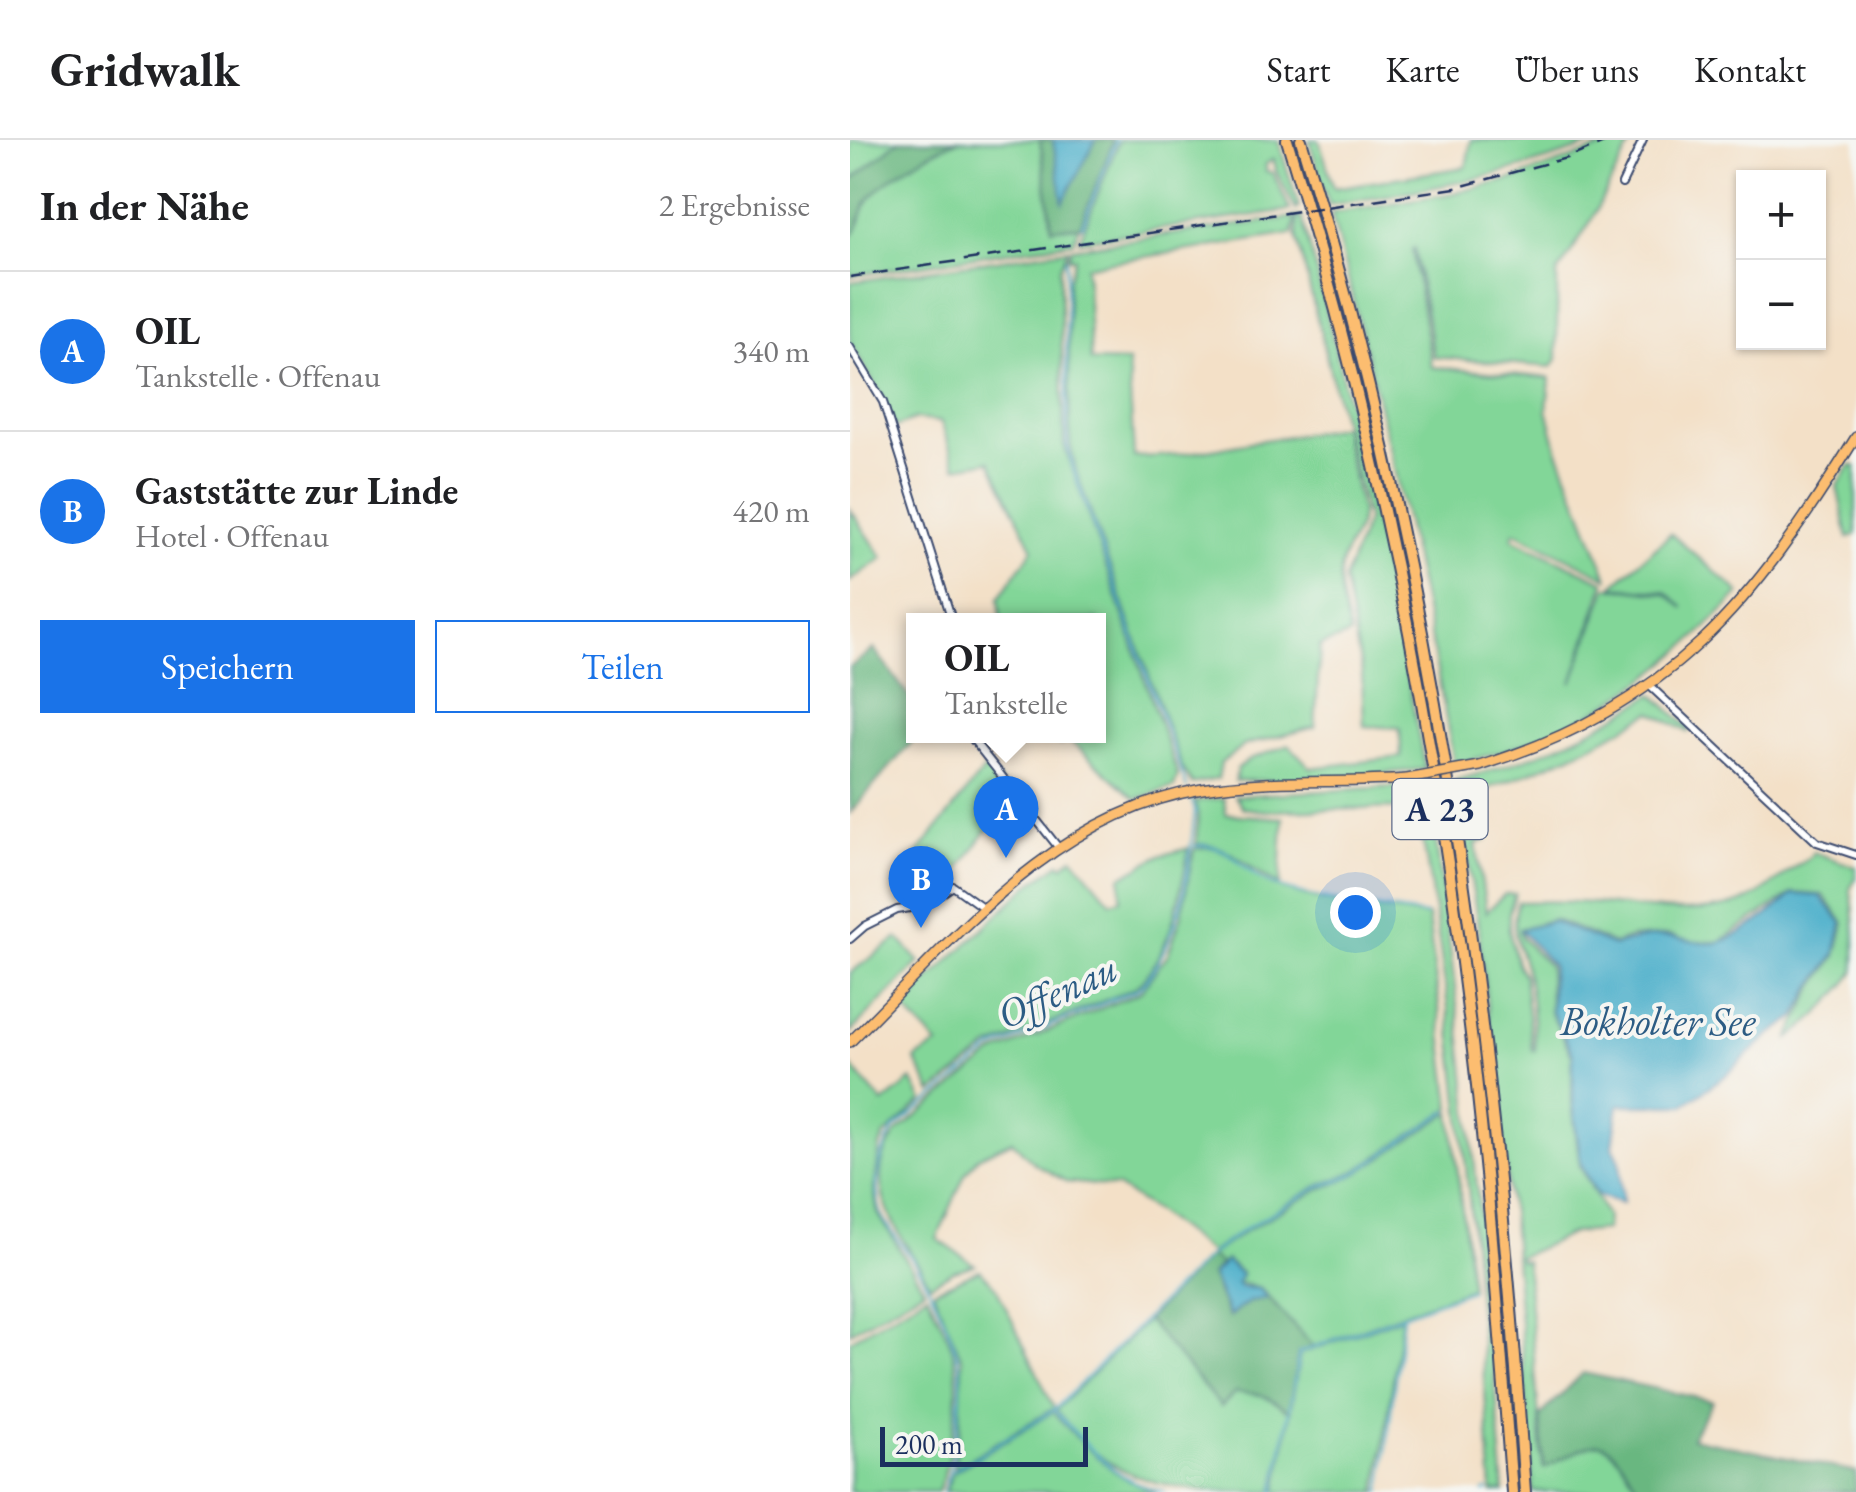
<!DOCTYPE html>
<html lang="de">
<meta charset="utf-8">
<style>
:root{--surface:#fff;--page:#f2f2f2;--text:#202124;--muted:#757577;--line:#e0e0e0;--accent:#1a73e8}
body{margin:0;font-family:"EB Garamond",serif;background:var(--page);color:var(--text)}
.controls{position:absolute;right:30px;top:30px;display:grid;overflow:hidden;border-radius:0px;box-shadow:0 2px 8px #0004}
.controls button{width:90px;height:90px;display:grid;place-items:center;padding:0;border:0;border-bottom:2px solid var(--line);background:var(--surface);color:var(--text);font:50px sans-serif}
.scale{position:absolute;left:30px;bottom:25px;width:208px;box-sizing:border-box;padding-left:10px;border:5px solid #1b2f5e;border-top:0;font-size:28px;line-height:35px;white-space:nowrap;color:#1b2f5e;-webkit-text-stroke:8px #f6f6f2;paint-order:stroke}
.you{position:absolute;left:505px;top:772px;width:35px;height:35px;margin:-25px;border:8px solid #fff;border-radius:50%;background:#1a73e8;box-shadow:0 0 0 15px #1a73e833}
.badge{display:grid;place-items:center;width:65px;height:65px;border-radius:50%;background:var(--accent);color:#fff;font-size:32px;font-weight:700}
.pin{position:absolute;translate:-50% -82px;filter:drop-shadow(0 2px 5px #0008)}
.pin::after{content:'';position:absolute;top:52px;width:35px;height:30px;background:inherit;clip-path:polygon(0 0,100% 0,50% 100%)}
.popup{position:absolute;left:56px;top:473px;width:200px;height:130px;box-sizing:border-box;display:grid;place-content:center;border-radius:0px;background:var(--surface);filter:drop-shadow(0 2px 8px #0005);font-size:32px;white-space:nowrap;color:var(--muted)}
.popup b{font-size:38px;color:var(--text)}
.popup::after{content:'';position:absolute;left:50%;top:100%;margin-left:-20px;border:20px solid transparent;border-top-color:var(--surface)}
.list{margin:0;padding:0;list-style:none}
h2{display:flex;justify-content:space-between;align-items:center;height:130px;margin:0;padding:0 40px;font-size:42px}
h2 small{font-size:32px;font-weight:400;color:var(--muted)}
.list li{display:grid;grid-template-columns:65px 1fr auto;gap:30px;align-items:center;box-sizing:border-box;height:160px;padding:0 40px;border-top:2px solid var(--line)}
.list b{display:block;font-size:38px;white-space:nowrap}
.list p{margin:0;font-size:32px;white-space:nowrap;color:var(--muted)}
.list em{font-size:32px;font-style:normal;color:var(--muted)}
.actions{display:flex;gap:20px;padding:30px 40px}
.actions a{flex:1;padding:22px 0;border:2px solid var(--accent);border-radius:0px;text-align:center;font-size:35px;color:var(--accent)}
.actions .main{background:var(--accent);color:#fff}
.map{position:relative;flex:none;width:1006px;height:1352px;overflow:hidden}
header{display:flex;align-items:center;gap:60px;box-sizing:border-box;height:140px;padding:0 50px;background:var(--surface);border-bottom:2px solid var(--line)}
header strong{font-size:48px}
nav{display:flex;gap:55px;margin-inline-start:auto;font-size:35px}
main{display:flex}
aside{flex:1;background:var(--surface)}
.map>svg:first-child{display:block}
.green{fill:#82d698;stroke:#4e827b;stroke-width:2.5}
.forest{fill:#69b780;stroke:#42736f;stroke-width:2.5}
.water{fill:#4bafca;stroke:#336f94;stroke-width:2.5}
.lines{fill:none;stroke-linecap:round;stroke-linejoin:round}
.stream{stroke:#4bafca;stroke-width:2.5}
.minor-casing{stroke:#3b4a6e;stroke-width:10}
.major-casing{stroke:#3b4a6e;stroke-width:12}
.highway-casing{stroke:#3b4a6e;stroke-width:14}
.minor{stroke:#fff;stroke-width:6}
.major{stroke:#fcbd6f;stroke-width:9}
.highway{stroke:#fcbd6f;stroke-width:10}
.rail{stroke:#1b2f5e;stroke-width:2.5;stroke-dasharray:15 8;stroke-linecap:butt}
.major-bridge-casing{stroke:#3b4a6e;stroke-width:12;stroke-linecap:butt}
.major-bridge{stroke:#fcbd6f;stroke-width:9}
.labels{text-anchor:middle;stroke-width:8;stroke-linejoin:round;paint-order:stroke}
.shield{fill:#f6f6f2;stroke:#5d6b8a;stroke-width:2.5}
.shield-label{font-size:35px;font-weight:bold;fill:#1b2f5e}
.water-label{font-size:40px;font-style:italic;fill:#2c5c84;stroke:#f6f6f2}
</style>
<header>
<strong>Gridwalk</strong>
<nav><a>Start</a><a>Karte</a><a>Über uns</a><a>Kontakt</a></nav>
</header>
<main>
<aside>
<h2>In der Nähe<small>2 Ergebnisse</small></h2>
<ul class="list">
<li><span class="badge">A</span><div><b>OIL</b><p>Tankstelle · Offenau</p></div><em>340 m</em></li>
<li><span class="badge">B</span><div><b>Gaststätte zur Linde</b><p>Hotel · Offenau</p></div><em>420 m</em></li>
</ul>
<div class="actions"><a class="main">Speichern</a><a>Teilen</a></div>
</aside>
<div class="map">
<svg width="1006" height="1352" viewBox="0 0 1006 1352">
<rect width="100%" height="100%" fill="#f6f6f2"/>
<filter id="ink" filterUnits="userSpaceOnUse"><feTurbulence type="fractalNoise" baseFrequency=".01" numOctaves="2"/><feDisplacementMap in="SourceGraphic" scale="20" xChannelSelector="R" yChannelSelector="G"/><feConvolveMatrix kernelMatrix="1 2 1 2 8 2 1 2 1" color-interpolation-filters="sRGB"/></filter>
<filter id="wash" filterUnits="userSpaceOnUse"><feTurbulence type="fractalNoise" baseFrequency=".0048" numOctaves="4" result="noise"/><feDisplacementMap in="SourceGraphic" scale="40" xChannelSelector="R" yChannelSelector="G"/><feGaussianBlur stdDeviation="2.25" result="paint"/><feColorMatrix in="noise" values="0 0 0 0 0 0 0 0 0 0 0 0 0 0 0 0 0 1.4 0 .05"/><feComposite in="paint" operator="in"/></filter>
<g filter="url(#wash)">
<rect width="100%" height="100%" fill="#f3e0c7"/>
<g class="green">
<polygon points="0,0 49,0 0,42"/>
<path d="M108,0H190L202,88L230,86L223,102L0,136V97C12,88 9,74 17,62C34,38 81,11 108,0Z"/>
<polygon points="269,0 428,0 449,67 446,70 426,31 424,19 416,24 416,31 423,33 440,70 229,101"/>
<path d="M459,0H469L484,48L616,27L621,0H754C665,36 573,50 479,65Z"/>
<path d="M774,0H783L739,84L707,134V219L702,227L584,217L564,109L562,110L582,227L700,238L697,270L708,311L758,438L665,392L662,398L755,442L722,543L757,447L816,454L834,468L816,452L762,446L821,394L890,453C807,542 724,598 604,624C572,437 529,256 481,73L604,53L663,39Z"/>
<path d="M445,77L443,94L236,126L241,221L278,222L284,317C319,317 350,312 384,305C420,298 456,296 491,286L511,371C512,388 500,400 494,416C484,442 494,469 500,495L470,506L465,587L395,605L371,623L368,639L342,644L332,628L227,334L220,304L218,141L225,118H218L222,108Z"/>
<path d="M447,77H452C500,259 540,443 575,629L479,639L385,641L387,629L400,619L439,605L461,628L551,617L550,588L514,586L512,533L494,440L517,380L447,97Z"/>
<polygon points="218,109 210,128 214,305 328,635 324,647 286,659 217,598 211,604 202,596 248,596 248,480 141,480 151,479 149,458 183,409 140,321 106,327 91,282 66,279 45,287 33,259 0,203 0,142"/>
<polygon points="1000,326 1006,326 1006,395 998,398 987,346"/>
<polygon points="0,369 33,418 0,441"/>
<path d="M803,554L840,589L838,592L801,572C749,605 694,628 636,649L638,699L626,704L636,772L655,754H665L659,774V790L667,823L674,836L682,910H685C683,887 683,861 678,838C672,808 658,796 668,762C699,761 731,761 762,765C804,769 845,777 886,764C910,757 927,740 945,727C953,721 958,722 963,712L1006,727V738L1000,749C1005,765 1006,820 1004,833C986,859 963,880 938,900L963,849L986,816L994,783L973,755L943,753L869,802H838L820,795L781,798L764,804L703,779L669,789L672,798L699,826L700,872L722,915V964L730,1026L757,1076L756,1090L723,1093L669,1117L670,1121H676L693,1327L743,1302L755,1304L770,1320L791,1352H683L663,1090L627,779L606,640C678,623 741,594 803,554Z"/>
<polygon points="137,626 162,655 108,731 76,761 49,737"/>
<path d="M578,645C612,880 636,1115 654,1352H642C627,1129 609,903 570,683L565,674L555,668L414,671L393,668L385,656Z"/>
<path d="M374,658L376,674L433,678L430,745C400,732 381,702 346,704L348,674L345,661Z"/>
<path d="M359,707C385,710 400,737 425,746C472,764 527,768 578,776L601,968L504,1032L466,1047L396,1088L360,1113L310,1074L267,1047L217,1042L184,1023L162,1001L128,1017L115,1034L87,1099L125,1125L104,1131L80,1145C54,1096 6,1049 46,993L143,914L290,852L318,814L331,777L344,709Z"/>
<path d="M339,708C329,759 323,810 285,848L139,908L82,953L65,919L88,905L49,863L66,852L178,746L210,723L213,726L223,717L261,762L271,759V737L309,716Z"/>
<polygon points="48,798 70,822 0,893 0,833"/>
<polygon points="0,925 33,963 62,940 73,961 35,995 30,1006 24,1050 28,1073 74,1149 0,1192"/>
<polygon points="601,972 621,1148 463,1207 410,1148 388,1143 391,1133 376,1120 371,1124 359,1116 397,1090 468,1050 505,1035"/>
<polygon points="130,1130 146,1147 204,1268 104,1328 110,1287 112,1219 83,1151"/>
<path d="M77,1154C86,1173 98,1192 103,1212C113,1250 102,1315 88,1352H0V1200Z"/>
<polygon points="552,1177 527,1352 427,1352 450,1214"/>
<path d="M297,1180L370,1266L386,1252L412,1255L439,1271L424,1352C356,1352 296,1352 242,1311C229,1299 217,1283 206,1270Z"/>
<path d="M203,1272C234,1306 262,1338 307,1352H95L102,1333Z"/>
</g>
<g class="forest">
<path d="M49,0H108C81,11 34,39 17,62C9,74 12,88 0,97V42Z"/>
<polygon points="190,0 203,0 213,60 246,0 264,0 230,86 202,88"/>
<polygon points="24,509 63,562 64,596 67,596 0,673 0,527"/>
<polygon points="359,1116 371,1124 361,1135 378,1177 400,1161 418,1158 463,1207 448,1213 439,1271 412,1255 386,1252 371,1267 297,1180"/>
<path d="M733,1233L863,1261L841,1298L1006,1332V1352H791C751,1290 756,1296 694,1328L690,1276Z"/>
</g>
<g class="water">
<polygon points="203,0 246,0 213,62"/>
<path d="M943,754L970,756L992,783L985,815L961,848L946,877L920,895L875,936L834,965H769L763,1006L770,1021L773,1063L748,1056L731,1024L723,964V914L701,871L702,825L670,790L702,781L764,806C780,801 800,795 818,797C834,798 847,805 864,803C883,802 928,768 943,754Z"/>
<polygon points="376,1121 391,1134 387,1143 391,1147 409,1149 417,1158 400,1161 379,1176 362,1135"/>
</g>
<g class="lines">
<g class="stream">
<polyline points="232,86 266,0"/>
<polyline points="216,119 217,305 225,334 337,648"/>
<path d="M344,706C382,702 387,727 417,742C454,760 533,767 576,775"/>
<path d="M206,1272C236,1306 268,1344 315,1352"/>
<polyline points="102,1331 204,1270 358,1116 396,1088 467,1048 504,1034 598,971"/>
<path d="M93,1352C104,1323 116,1245 107,1215C98,1184 82,1152 65,1124C55,1107 38,1090 31,1072C22,1047 30,1012 43,990L142,910L288,849C332,801 338,734 345,671L340,655"/>
<polyline points="425,1352 449,1213 621,1150"/>
<polyline points="531,1352 553,1177"/>
<polyline points="634,1352 638,1350"/>
</g>
</g>
</g>
<g filter="url(#ink)">
<g class="lines">
<g class="minor-casing">
<g id="minor">
<polyline points="772,44 793,0"/>
<polyline points="0,207 33,262 102,480"/>
<polyline points="800,546 967,702 1006,715"/>
<polyline points="120,596 208,707"/>
<polyline points="0,799 15,786 47,770 74,766 103,746 135,769"/>
</g>
</g>
<g class="major-casing">
<g id="major">
<path d="M630,626C822,566 904,462 1006,297"/>
<path d="M0,902C102,801 202,674 352,649C419,638 489,644 557,639"/>
</g>
</g>
<g class="highway-casing">
<g id="highway">
<path d="M437,0C526,288 584,587 620,886C639,1041 650,1196 662,1352"/>
<path d="M451,0C587,439 644,895 675,1352"/>
</g>
</g>
<use href="#minor" class="minor"/>
<use href="#major" class="major"/>
<use href="#highway" class="highway"/>
<polyline class="rail" points="0,137 605,48 720,17 761,0"/>
<g class="major-bridge-casing">
<polyline id="major-bridge" points="557,639 630,626"/>
</g>
<use href="#major-bridge" class="major-bridge"/>
</g>
</g>
<g class="labels">
<rect class="shield" x="542.5" y="639" width="95" height="60" rx="8"/>
<g class="shield-label">
<text x="590" y="681">A 23</text>
</g>
<g class="water-label">
<text transform="translate(207 851) rotate(-24)" y="14">Offenau</text>
<text x="808" y="895">Bokholter See</text>
</g>
</g>
</svg>
<div class="controls">
<button>+</button>
<button>−</button>
</div>
<div class="scale">200 m</div>
<div class="you"></div>
<div class="pin badge" style="left:156px;top:718px">A</div>
<div class="popup"><b>OIL</b>Tankstelle</div>
<div class="pin badge" style="left:71px;top:788px">B</div>
</div>
</main>
